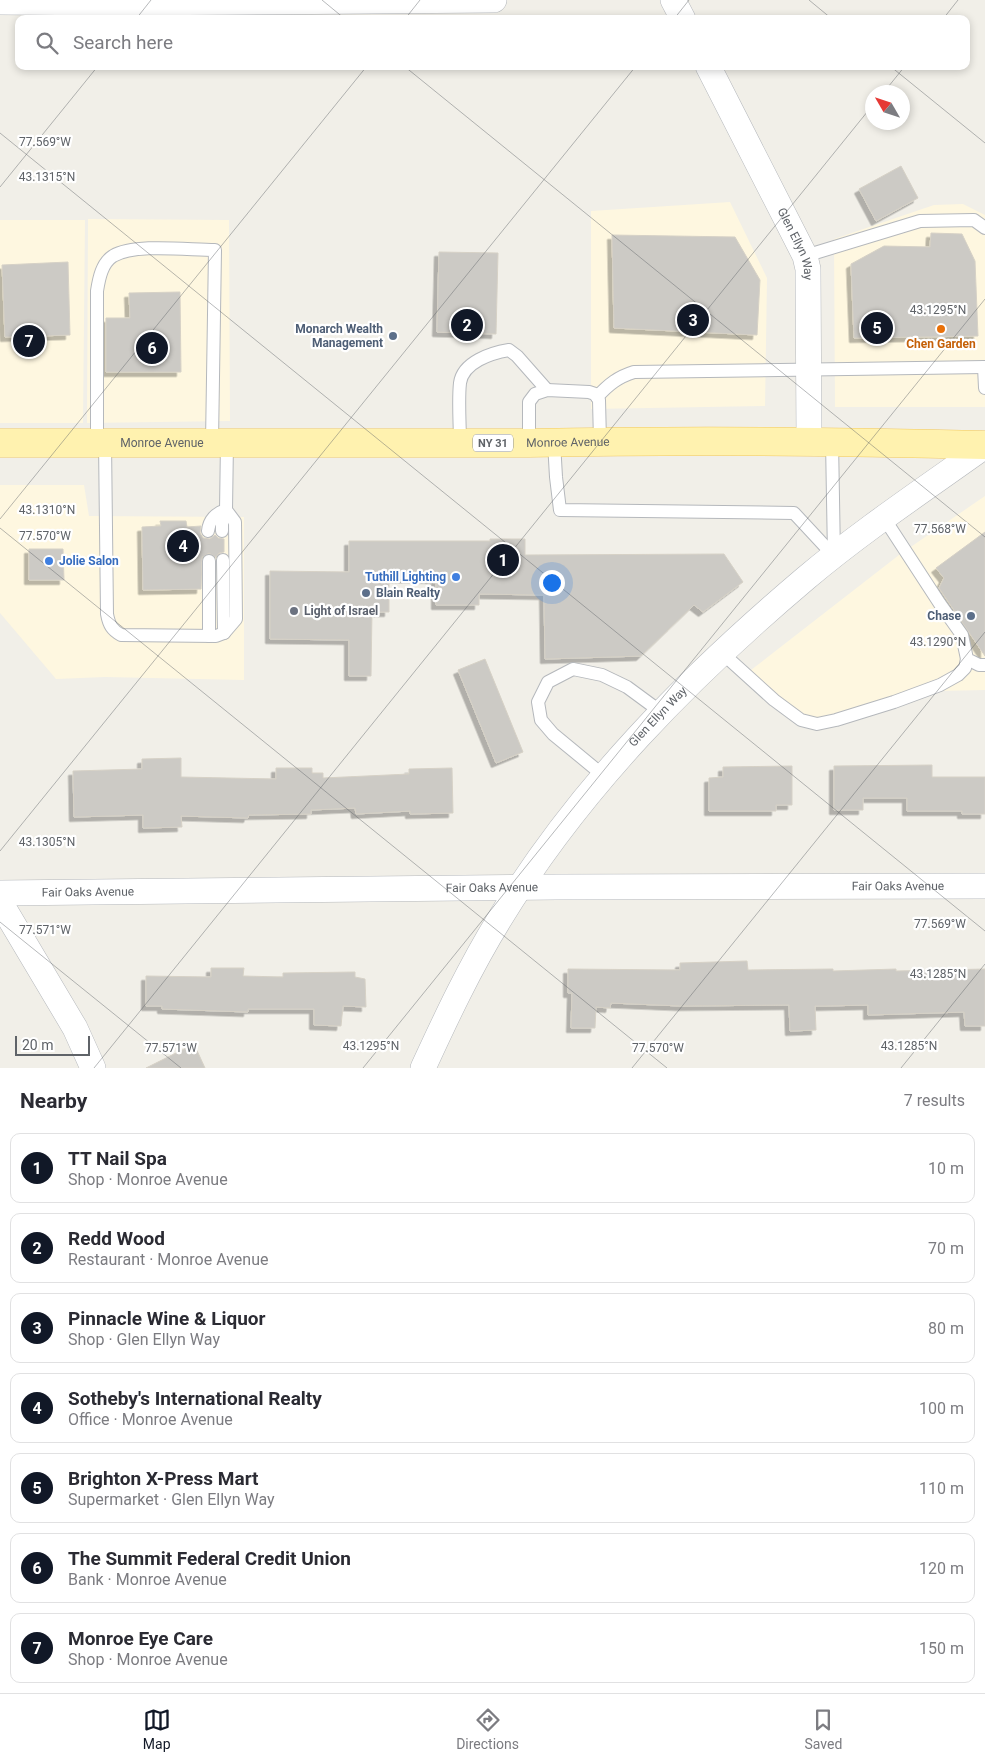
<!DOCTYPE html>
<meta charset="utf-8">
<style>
:root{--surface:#fff;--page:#f7f7f7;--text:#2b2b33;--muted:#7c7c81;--line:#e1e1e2;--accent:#111827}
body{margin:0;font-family:Roboto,sans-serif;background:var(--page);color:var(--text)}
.compass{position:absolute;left:865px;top:85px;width:45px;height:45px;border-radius:50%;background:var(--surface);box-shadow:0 2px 8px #0003;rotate:309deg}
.scale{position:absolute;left:15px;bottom:12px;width:75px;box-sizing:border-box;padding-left:5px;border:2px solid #5f6368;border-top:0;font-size:14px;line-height:18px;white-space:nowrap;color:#5f6368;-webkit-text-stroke:4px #fff;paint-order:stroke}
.you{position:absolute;left:551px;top:582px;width:18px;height:18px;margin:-12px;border:4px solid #fff;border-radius:50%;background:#1a73e8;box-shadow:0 0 0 8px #1a73e833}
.badge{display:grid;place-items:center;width:32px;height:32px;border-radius:50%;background:var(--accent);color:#fff;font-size:16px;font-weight:700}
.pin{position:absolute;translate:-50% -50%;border:2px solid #fff;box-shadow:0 1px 5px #0006}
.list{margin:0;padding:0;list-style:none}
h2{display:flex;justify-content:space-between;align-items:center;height:65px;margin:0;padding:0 20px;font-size:21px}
h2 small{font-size:16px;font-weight:400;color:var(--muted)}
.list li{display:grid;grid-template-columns:32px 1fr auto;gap:15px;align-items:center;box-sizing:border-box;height:70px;margin:0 10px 10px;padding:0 10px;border:1px solid var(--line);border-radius:10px}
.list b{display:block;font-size:19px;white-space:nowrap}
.list p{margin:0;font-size:16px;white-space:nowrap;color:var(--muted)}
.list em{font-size:16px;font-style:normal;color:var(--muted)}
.icon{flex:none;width:28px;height:28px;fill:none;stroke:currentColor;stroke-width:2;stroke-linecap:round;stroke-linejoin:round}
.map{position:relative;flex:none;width:985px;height:1068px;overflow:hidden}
.search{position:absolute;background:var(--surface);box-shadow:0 2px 8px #0003;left:15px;right:15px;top:15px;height:55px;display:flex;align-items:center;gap:12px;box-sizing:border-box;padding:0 18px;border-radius:10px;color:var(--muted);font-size:19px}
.sheet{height:625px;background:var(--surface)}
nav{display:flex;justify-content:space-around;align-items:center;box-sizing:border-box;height:70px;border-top:1px solid var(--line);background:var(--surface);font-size:14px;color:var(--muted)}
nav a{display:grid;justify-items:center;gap:2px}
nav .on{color:var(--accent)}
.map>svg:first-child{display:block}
.commercial{fill:#fef7e0}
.building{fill:#cccac5;stroke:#d6d1c6;filter:url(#shadow)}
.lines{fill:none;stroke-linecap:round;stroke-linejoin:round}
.service-casing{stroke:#b5b8bc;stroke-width:14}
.minor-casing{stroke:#b5b8bc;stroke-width:26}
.primary-casing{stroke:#f2c960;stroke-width:29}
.service{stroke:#fff;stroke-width:12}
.minor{stroke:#fff;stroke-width:25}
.primary{stroke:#fff2af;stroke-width:28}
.ticks{fill:none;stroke:#5f6368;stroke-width:1;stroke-opacity:0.45}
.food-dot{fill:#e8710a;stroke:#fff;stroke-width:2}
.service-dot{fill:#5c6f8a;stroke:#fff;stroke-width:2}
.shop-dot{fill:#3f7fe0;stroke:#fff;stroke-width:2}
.worship-dot{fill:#6b7280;stroke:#fff;stroke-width:2}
.labels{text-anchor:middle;stroke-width:4.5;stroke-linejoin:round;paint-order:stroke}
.shield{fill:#fff;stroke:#8f9295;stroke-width:1}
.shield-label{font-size:11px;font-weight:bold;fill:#5f6368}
.street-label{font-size:12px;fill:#5f6368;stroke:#fff}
.service-label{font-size:12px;font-weight:bold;fill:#4e5e75;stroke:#fff;text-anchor:end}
.food-label{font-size:12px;font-weight:bold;fill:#c56008;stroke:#fff}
.shop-label{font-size:12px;font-weight:bold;fill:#366cbe;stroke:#fff;text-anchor:start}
.worship-label{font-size:12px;font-weight:bold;fill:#5b616d;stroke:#fff;text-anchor:start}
.ticks-label{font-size:12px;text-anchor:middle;fill:#5f6368;stroke:#fff;stroke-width:4.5;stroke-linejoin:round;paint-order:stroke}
</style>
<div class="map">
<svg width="985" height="1068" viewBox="0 0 985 1068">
<defs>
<filter id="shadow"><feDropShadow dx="-4.5" dy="4.5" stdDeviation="0" flood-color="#0004"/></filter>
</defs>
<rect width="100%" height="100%" fill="#f1efe8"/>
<g class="commercial">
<polygon points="730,202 767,278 765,406 591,409 591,211"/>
<polygon points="963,204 985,215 985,407 835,407 834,239 934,205"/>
<polygon points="88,219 229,220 230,421 87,423"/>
<polygon points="0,220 85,220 83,423 0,423"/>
<polygon points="0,485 84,485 89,516 244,517 244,680 105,677 56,679 0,613"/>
<polygon points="985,496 985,690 939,691 813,729 742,677 899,555"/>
</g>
<g class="building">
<polygon points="901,166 918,198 876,221 859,189"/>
<polygon points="931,233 962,234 975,261 978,336 854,338 851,264 884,246 930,247"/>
<polygon points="612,235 735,237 760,280 757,335 614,328"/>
<polygon points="439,252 498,253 496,334 437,332"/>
<polygon points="68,262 70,335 5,337 2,265"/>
<polygon points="180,292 181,372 106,372 106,318 130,318 129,293"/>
<polygon points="160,521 186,521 187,527 201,526 200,533 203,538 210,539 215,535 218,538 224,539 224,552 219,553 216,557 209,553 202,557 201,589 143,590 142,527 161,526"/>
<polygon points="985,532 985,656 939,588 944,578 936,568"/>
<polygon points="490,539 525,539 525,555 724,554 743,582 703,612 694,605 641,656 545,659 544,595 479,594 479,605 436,605 436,579 389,578 389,612 372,612 371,676 349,676 349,640 270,639 270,571 349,572 349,541 490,541"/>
<polygon points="29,549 63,549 64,580 29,580"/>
<polygon points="485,659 523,752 496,763 458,670"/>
<polygon points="181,758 181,777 276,779 276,768 312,768 312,773 323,773 323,778 409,774 409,769 452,768 453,813 410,814 410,811 356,814 355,808 311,810 311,814 249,815 248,818 181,816 182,827 143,828 143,815 74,817 73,771 142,769 142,759"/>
<polygon points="932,765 932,777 985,777 985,814 962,814 962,811 907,811 907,798 863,798 863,810 834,810 834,766"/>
<polygon points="792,766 792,805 776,805 776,811 709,811 709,778 723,777 723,767"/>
<polygon points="747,961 748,970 833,969 833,971 896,969 896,971 985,969 985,1026 965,1026 964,1012 868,1015 868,1005 823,1006 815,1006 816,1030 790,1031 789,1005 681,1006 611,1003 610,1008 596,1007 595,1028 571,1028 572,993 568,993 568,969 680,970 680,963"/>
<polygon points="211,968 244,968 243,976 283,977 283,973 355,972 355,977 365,979 366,1007 343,1006 341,1026 314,1025 314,1009 248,1009 248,1012 162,1009 162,1006 146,1006 146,976 211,977"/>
<polygon points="194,1044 205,1068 146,1068"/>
</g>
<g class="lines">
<g class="service-casing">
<g id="service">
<polyline points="805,256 920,221 974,220 985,228"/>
<polyline points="984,367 985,388"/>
<path d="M597,397C609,384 618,377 634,372L985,367"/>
<polyline points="832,441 834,556"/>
<path d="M105,442L107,614C109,625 112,630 121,635L216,636L224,633L236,619L235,522L226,510L227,442"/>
<polyline points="554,442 556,477 560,510 794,513 834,556"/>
<path d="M97,443V291C99,278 102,263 113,256C135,243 188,250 215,250L212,442"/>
<path d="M460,443C460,425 458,401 460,383C463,362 491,353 509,350L517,356L547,390"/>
<polyline points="529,443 529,402 535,394 547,390 589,392 595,394 599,400 600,441"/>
<polyline points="884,518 940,604 962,635 967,659 979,665 985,665"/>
<path d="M208,531C209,520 216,513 226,510"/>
<polyline points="222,531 222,524 226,510"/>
<polyline points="223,560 224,633"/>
<polyline points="209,561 209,636"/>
<polyline points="721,652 774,700 801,720 817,724 836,720 894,702 940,685 958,675 965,668 967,659"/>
<polyline points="604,776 553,734 541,720 538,702 548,682 573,669 602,675 627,687 661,712"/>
</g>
</g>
<g class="minor-casing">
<g id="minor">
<polyline points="673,0 683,19"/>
<polyline points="0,2 117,3 494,0"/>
<path id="s1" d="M708,66L805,256L808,269L809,440"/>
<path id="s2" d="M0,893L557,887L985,886"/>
<polyline points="0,902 75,1028 93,1068"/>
<path id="s3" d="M423,1068C446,1018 470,967 499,920C579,788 689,677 806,578C863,530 925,489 985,446"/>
</g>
</g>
<g class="primary-casing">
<g id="primary">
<path id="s4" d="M0,443H529C681,440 833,441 985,445"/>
</g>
</g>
<use href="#service" class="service"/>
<use href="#minor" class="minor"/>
<use href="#primary" class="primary"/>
</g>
<path class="ticks" d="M322,0L345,19M809,0L832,19M136,19L151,0M405,19L420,0M674,19L689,0M943,19L958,0M404,66L985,537M890,66L985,143M884,92L905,66M0,133L985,931M0,187L98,66M0,519L367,66M0,528L667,1068M0,851L636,66M0,922L181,1068M94,1068L872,106M363,1068L985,299M632,1068L985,632M901,1068L985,964"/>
<circle class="food-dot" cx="941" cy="329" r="5"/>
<g class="service-dot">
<circle cx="393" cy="336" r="5"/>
<circle cx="366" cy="593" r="5"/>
<circle cx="971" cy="616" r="5"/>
</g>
<g class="shop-dot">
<circle cx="49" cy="561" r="5"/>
<circle cx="456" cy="577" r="5"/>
</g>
<circle class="worship-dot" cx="294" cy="611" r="5"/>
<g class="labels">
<rect class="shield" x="473" y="434.5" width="40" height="17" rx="4"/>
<g class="shield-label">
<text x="493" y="447">NY 31</text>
</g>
<g class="street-label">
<text dy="4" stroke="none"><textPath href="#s1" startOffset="199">Glen Ellyn Way</textPath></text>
<text dy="4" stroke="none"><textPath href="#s4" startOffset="162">Monroe Avenue</textPath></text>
<text dy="4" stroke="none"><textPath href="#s4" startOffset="568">Monroe Avenue</textPath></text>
<text dy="4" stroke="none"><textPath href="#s3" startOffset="425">Glen Ellyn Way</textPath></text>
<text dy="4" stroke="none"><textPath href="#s2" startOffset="898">Fair Oaks Avenue</textPath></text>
<text dy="4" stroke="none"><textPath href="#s2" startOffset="492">Fair Oaks Avenue</textPath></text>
<text dy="4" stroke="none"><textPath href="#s2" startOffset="88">Fair Oaks Avenue</textPath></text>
</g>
<g class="service-label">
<text x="383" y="333">Monarch Wealth<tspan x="383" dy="14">Management</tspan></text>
<text x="376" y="597" text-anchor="start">Blain Realty</text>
<text x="961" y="620">Chase</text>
</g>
<g class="food-label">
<text x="941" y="348">Chen Garden</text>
</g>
<g class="shop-label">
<text x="59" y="565">Jolie Salon</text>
<text x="446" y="581" text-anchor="end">Tuthill Lighting</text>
</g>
<g class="worship-label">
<text x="304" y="615">Light of Israel</text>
</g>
</g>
<g class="ticks-label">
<text x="45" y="146">77.569°W</text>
<text x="47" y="181">43.1315°N</text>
<text x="938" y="314">43.1295°N</text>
<text x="47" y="514">43.1310°N</text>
<text x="940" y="533">77.568°W</text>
<text x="45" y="540">77.570°W</text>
<text x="938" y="646">43.1290°N</text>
<text x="47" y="846">43.1305°N</text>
<text x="940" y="928">77.569°W</text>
<text x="45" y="934">77.571°W</text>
<text x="938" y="978">43.1285°N</text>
<text x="371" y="1050">43.1295°N</text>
<text x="909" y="1050">43.1285°N</text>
<text x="171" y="1052">77.571°W</text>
<text x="658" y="1052">77.570°W</text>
</g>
</svg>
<svg class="compass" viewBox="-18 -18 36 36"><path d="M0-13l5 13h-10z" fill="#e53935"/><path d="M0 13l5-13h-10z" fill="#7c7c81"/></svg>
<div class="scale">20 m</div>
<div class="you"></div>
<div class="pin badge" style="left:503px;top:560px">1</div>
<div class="pin badge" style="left:467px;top:325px">2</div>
<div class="pin badge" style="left:693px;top:320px">3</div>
<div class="pin badge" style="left:183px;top:546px">4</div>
<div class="pin badge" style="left:877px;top:328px">5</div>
<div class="pin badge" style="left:152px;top:348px">6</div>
<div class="pin badge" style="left:29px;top:341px">7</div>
<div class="search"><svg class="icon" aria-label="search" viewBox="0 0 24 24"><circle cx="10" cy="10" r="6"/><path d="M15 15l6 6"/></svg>Search here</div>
</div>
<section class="sheet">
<h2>Nearby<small>7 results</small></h2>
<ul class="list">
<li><span class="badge">1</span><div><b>TT Nail Spa</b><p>Shop · Monroe Avenue</p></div><em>10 m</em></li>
<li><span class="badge">2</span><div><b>Redd Wood</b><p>Restaurant · Monroe Avenue</p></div><em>70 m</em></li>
<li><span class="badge">3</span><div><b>Pinnacle Wine &amp; Liquor</b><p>Shop · Glen Ellyn Way</p></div><em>80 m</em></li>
<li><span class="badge">4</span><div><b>Sotheby's International Realty</b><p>Office · Monroe Avenue</p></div><em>100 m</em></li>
<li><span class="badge">5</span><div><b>Brighton X-Press Mart</b><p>Supermarket · Glen Ellyn Way</p></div><em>110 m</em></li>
<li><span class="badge">6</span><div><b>The Summit Federal Credit Union</b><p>Bank · Monroe Avenue</p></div><em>120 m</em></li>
<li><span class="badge">7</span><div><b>Monroe Eye Care</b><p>Shop · Monroe Avenue</p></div><em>150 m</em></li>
</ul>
</section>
<nav>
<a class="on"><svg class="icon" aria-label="map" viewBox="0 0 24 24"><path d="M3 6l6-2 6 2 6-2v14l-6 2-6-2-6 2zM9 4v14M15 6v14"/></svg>Map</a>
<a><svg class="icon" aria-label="directions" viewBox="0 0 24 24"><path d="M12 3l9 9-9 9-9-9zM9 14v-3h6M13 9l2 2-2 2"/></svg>Directions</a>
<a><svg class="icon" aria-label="saved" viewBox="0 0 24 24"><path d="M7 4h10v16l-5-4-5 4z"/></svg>Saved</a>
</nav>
